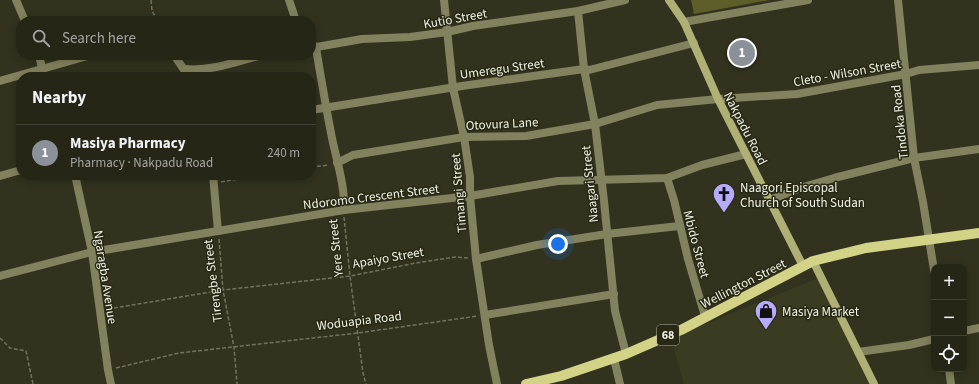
<!DOCTYPE html>
<meta charset="utf-8">
<style>
:root{--surface:#262617;--page:#323224;--text:#f1f3f6;--muted:#a4a5a1;--line:#424336;--accent:#8c9099}
body{margin:0;font-family:"Source Sans 3",sans-serif;background:var(--page);color:var(--text)}
.controls{position:absolute;right:12px;bottom:12px;display:grid;overflow:hidden;border-radius:8px;box-shadow:0 2px 10px #0003}
.controls button{width:36px;height:36px;display:grid;place-items:center;padding:0;border:0;border-bottom:1px solid var(--line);background:var(--surface);color:var(--text);font:20px sans-serif}
.you{position:absolute;left:558px;top:244px;width:14px;height:14px;margin:-10px;border:3px solid #fff;border-radius:50%;background:#1a73e8;box-shadow:0 0 0 6px #1a73e833}
.badge{display:grid;place-items:center;width:26px;height:26px;border-radius:50%;background:var(--accent);color:#fff;font-size:13px;font-weight:700}
.pin{position:absolute;translate:-50% -50%;border:2px solid #fff;box-shadow:0 1px 4px #0006}
.list{margin:0;padding:0;list-style:none}
h2{display:flex;justify-content:space-between;align-items:center;height:52px;margin:0;padding:0 16px;font-size:17px}
h2 small{font-size:13px;font-weight:400;color:var(--muted)}
.list li{display:grid;grid-template-columns:26px 1fr auto;gap:12px;align-items:center;box-sizing:border-box;height:56px;padding:0 16px;border-top:1px solid var(--line)}
.list b{display:block;font-size:15px;white-space:nowrap}
.list p{margin:0;font-size:13px;white-space:nowrap;color:var(--muted)}
.list em{font-size:13px;font-style:normal;color:var(--muted)}
.icon{flex:none;width:22px;height:22px;fill:none;stroke:currentColor;stroke-width:2;stroke-linecap:round;stroke-linejoin:round}
.map{position:relative;flex:none;width:979px;height:384px;overflow:hidden}
.search{position:absolute;background:var(--surface);box-shadow:0 2px 10px #0003;left:16px;top:16px;width:300px;height:44px;display:flex;align-items:center;gap:10px;box-sizing:border-box;padding:0 14px;border-radius:16px;color:var(--muted);font-size:15px}
.panel{position:absolute;background:var(--surface);box-shadow:0 2px 10px #0003;left:16px;top:72px;width:300px;height:108px;border-radius:16px}
.map>svg:first-child{display:block}
.built{fill:#3b3b21}
.green{fill:#5e5e2a}
.lines{fill:none;stroke-linecap:round;stroke-linejoin:round}
.path{stroke:#727261;stroke-width:1.5;stroke-dasharray:4 2;stroke-linecap:butt}
.street{stroke:#82825f;stroke-width:8}
.secondary{stroke:#afb076;stroke-width:8}
.primary{stroke:#d3d388;stroke-width:10}
.labels{text-anchor:middle;stroke-width:3;stroke-linejoin:round;paint-order:stroke}
.shield{fill:#282815;stroke:#b4b5a6;stroke-width:1}
.shield-label{font-size:12px;font-weight:bold;fill:#f0f1e4}
.street-label{font-size:13px;fill:#f0f1e4;stroke:#282815}
.poi-label{font-size:13px;fill:#f0f1e4;stroke:#282815;text-anchor:start}
</style>
<div class="map">
<svg width="979" height="384" viewBox="0 0 979 384">
<rect width="100%" height="100%" fill="#32321f"/>
<polygon class="built" points="818,278 870,384 684,384 671,338"/>
<polygon class="green" points="691,0 770,0 694,14"/>
<g class="lines">
<g class="path">
<polyline points="151,0 152,11 158,21"/>
<polyline points="311,167 329,165"/>
<polyline points="221,182 263,175"/>
<polyline points="344,217 350,276 363,373 366,384"/>
<polyline points="219,239 223,290 234,347 237,384"/>
<polyline points="108,309 223,290 350,276 416,263 455,257 468,258"/>
<polyline points="0,338 10,348 26,351 33,384"/>
<polyline points="116,368 179,353 358,333 478,316"/>
</g>
<g class="street">
<polyline points="16,0 25,21"/>
<polyline points="289,0 296,21"/>
<polyline points="444,0 453,88 464,137 470,177 470,196 476,259 489,345 497,384"/>
<polyline points="898,0 914,158 923,202 934,270"/>
<polyline points="578,11 584,69 595,124 604,201 615,311 626,354"/>
<polyline points="684,22 808,0"/>
<path d="M311,42L316,48C321,78 326,108 332,138C337,162 345,186 344,210"/>
<polyline points="311,48 362,39 410,37 447,32 473,26 578,11 625,0"/>
<polyline points="39,55 44,77"/>
<polyline points="174,55 189,77"/>
<path d="M185,69C210,72 238,61 262,55"/>
<polyline points="0,81 91,55"/>
<polyline points="311,110 462,86 584,69 589,70 694,43"/>
<polyline points="337,163 353,155 464,137 526,136 595,124 657,105 718,99 797,94 906,74 919,70 979,65"/>
<polyline points="75,175 92,252 108,370 111,384"/>
<polyline points="213,175 218,231"/>
<polyline points="0,176 21,170"/>
<polyline points="667,178 674,200 688,259 705,316"/>
<polyline points="770,200 800,188 834,178 914,158 979,149"/>
<polyline points="476,259 537,245 607,234 679,226"/>
<polyline points="0,276 92,252 344,210 470,196 558,181 667,178 702,165 746,154"/>
<polyline points="485,315 614,294"/>
<polyline points="964,331 979,328"/>
<polyline points="858,352 909,345 934,339"/>
<polyline points="614,359 620,384"/>
<polyline points="949,369 951,384"/>
</g>
<g class="secondary">
<polyline points="669,0 684,22 718,99 803,266"/>
<polyline points="813,261 874,384"/>
</g>
<polyline class="primary" points="526,384 561,376 626,354 681,330 813,261 866,248 979,233"/>
</g>
<defs>
<g id="church-pin" transform="scale(1.15)"><path d="M0 17L-7.5 6A9.5 9.5 0 1 1 7.5 6Z" fill="#b4acf9" stroke="#282815"/><path d="M-1.2-6h2.4v3.5h3.3v2.4h-3.3V6h-2.4V-.1h-3.3v-2.4h3.3Z" fill="#111"/></g>
<g id="shop-pin" transform="scale(1.15)"><path d="M0 17L-7.5 6A9.5 9.5 0 1 1 7.5 6Z" fill="#b4acf9" stroke="#282815"/><path d="M-5-2.5h2.3a2.7 3.5 0 0 1 5.4 0H5L5.5 6h-11ZM-1.5-2.5h3a1.5 2.3 0 0 0-3 0Z" fill="#111"/></g>
</defs>
<g fill-rule="evenodd">
<use href="#church-pin" x="724" y="194"/>
<use href="#shop-pin" x="766" y="311"/>
</g>
<g class="labels">
<rect class="shield" x="657" y="325" width="22" height="20" rx="3"/>
<g class="shield-label">
<text x="668" y="339">68</text>
</g>
<g class="street-label">
<text transform="translate(455 18) rotate(-10)" y="5">Kutio Street</text>
<text transform="translate(502 68) rotate(-8)" y="5">Umeregu Street</text>
<text transform="translate(847 72) rotate(-10)" y="5">Cleto - Wilson Street</text>
<text transform="translate(899 122) rotate(-96)" y="5">Tindoka Road</text>
<text transform="translate(502 123) rotate(-3)" y="5">Otovura Lane</text>
<text transform="translate(746 128) rotate(63)" y="5">Nakpadu Road</text>
<text transform="translate(589 184) rotate(-96)" y="5">Naagari Street</text>
<text transform="translate(458 193) rotate(-95)" y="5">Timangi Street</text>
<text transform="translate(371 196) rotate(-7)" y="5">Ndoromo Crescent Street</text>
<text transform="translate(697 244) rotate(75)" y="5">Mbido Street</text>
<text transform="translate(335 248) rotate(-96)" y="5">Yere Street</text>
<text transform="translate(388 257) rotate(-10)" y="5">Apaiyo Street</text>
<text transform="translate(106 277) rotate(81)" y="5">Ngaragba Avenue</text>
<text transform="translate(212 281) rotate(-97)" y="5">Tirengbe Street</text>
<text transform="translate(743 283) rotate(-27)" y="5">Wellington Street</text>
<text transform="translate(359 320) rotate(-7)" y="5">Woduapia Road</text>
</g>
<g class="poi-label">
<text x="740" y="192">Naagori Episcopal<tspan x="740" dy="15">Church of South Sudan</tspan></text>
<text x="782" y="316">Masiya Market</text>
</g>
</g>
</svg>
<div class="controls">
<button>+</button>
<button>−</button>
<button><svg class="icon" aria-label="locate" viewBox="0 0 24 24"><circle cx="12" cy="12" r="6"/><path d="M12 2v4M12 18v4M2 12h4M18 12h4"/></svg></button>
</div>
<div class="you"></div>
<div class="pin badge" style="left:742px;top:53px">1</div>
<div class="search"><svg class="icon" aria-label="search" viewBox="0 0 24 24"><circle cx="10" cy="10" r="6"/><path d="M15 15l6 6"/></svg>Search here</div>
<section class="panel">
<h2>Nearby<small></small></h2>
<ul class="list">
<li><span class="badge">1</span><div><b>Masiya Pharmacy</b><p>Pharmacy · Nakpadu Road</p></div><em>240 m</em></li>
</ul>
</section>
</div>
